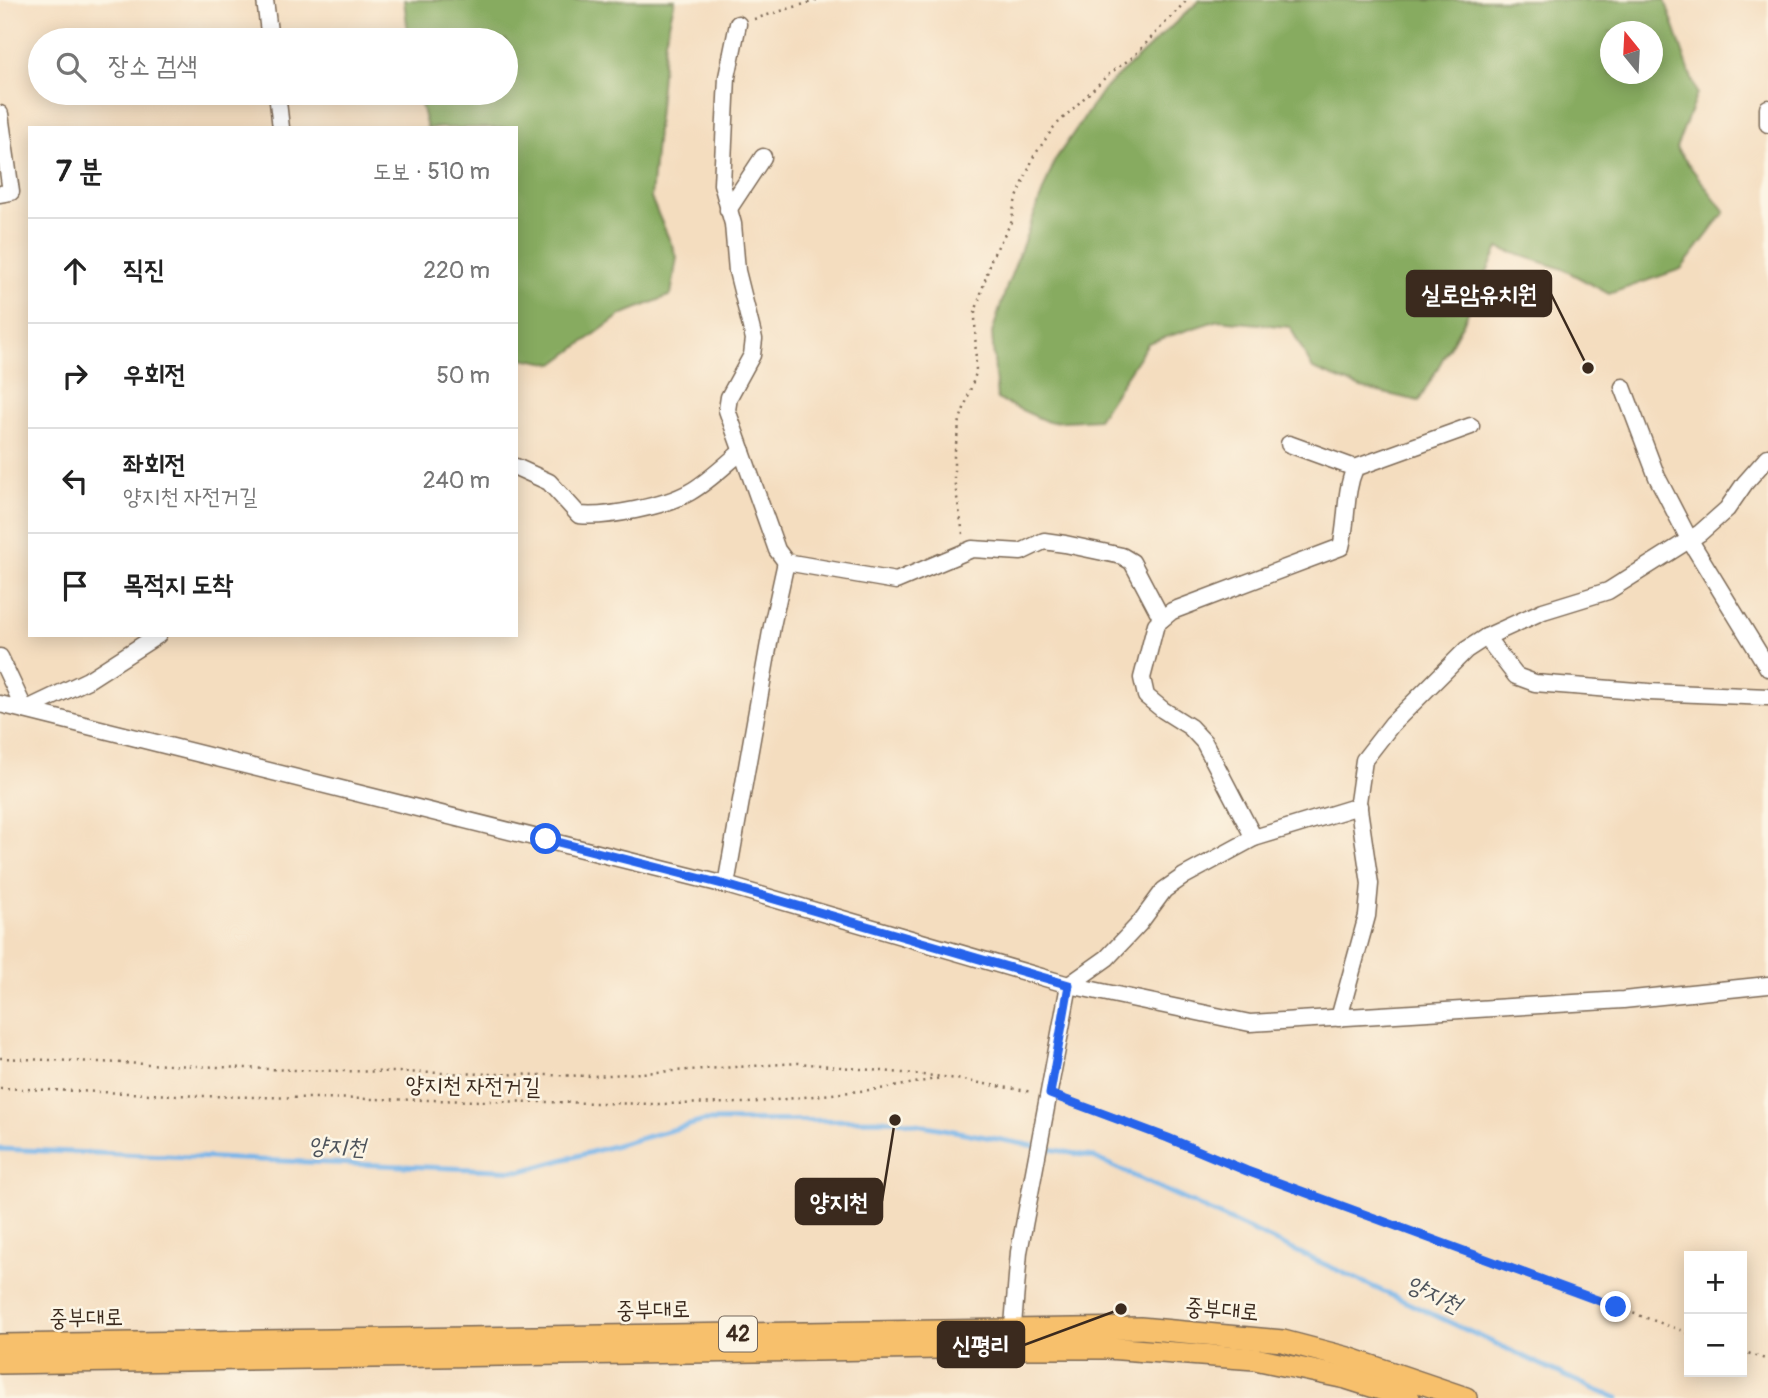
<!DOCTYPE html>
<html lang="ko">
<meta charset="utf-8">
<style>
:root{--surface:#fff;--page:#f2f2f2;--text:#222;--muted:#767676;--line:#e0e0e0}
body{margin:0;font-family:Pangolin,"Poor Story",sans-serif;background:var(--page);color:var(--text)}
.controls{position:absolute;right:21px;bottom:21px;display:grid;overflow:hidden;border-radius:0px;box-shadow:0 4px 18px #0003}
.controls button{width:63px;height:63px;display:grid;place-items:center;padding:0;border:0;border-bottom:2px solid var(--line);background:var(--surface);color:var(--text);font:35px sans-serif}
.compass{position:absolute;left:1600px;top:21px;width:63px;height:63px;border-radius:50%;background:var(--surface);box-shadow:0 4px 18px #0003;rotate:342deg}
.stop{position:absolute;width:21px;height:21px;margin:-16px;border:5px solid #2563eb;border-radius:50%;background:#fff}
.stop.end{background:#2563eb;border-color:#fff;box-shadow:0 2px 7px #0008}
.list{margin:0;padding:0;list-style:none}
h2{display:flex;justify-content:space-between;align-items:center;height:91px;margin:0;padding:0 28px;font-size:30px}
h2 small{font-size:23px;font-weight:400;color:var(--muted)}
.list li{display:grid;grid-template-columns:46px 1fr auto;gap:21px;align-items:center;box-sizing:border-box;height:105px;padding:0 28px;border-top:2px solid var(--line)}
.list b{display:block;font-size:26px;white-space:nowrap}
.list p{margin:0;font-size:23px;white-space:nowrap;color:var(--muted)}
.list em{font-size:23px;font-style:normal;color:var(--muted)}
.icon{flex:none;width:38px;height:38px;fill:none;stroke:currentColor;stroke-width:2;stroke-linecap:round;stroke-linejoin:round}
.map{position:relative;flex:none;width:1768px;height:1398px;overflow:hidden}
.search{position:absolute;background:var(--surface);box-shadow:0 4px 18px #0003;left:28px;top:28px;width:490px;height:77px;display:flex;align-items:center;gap:18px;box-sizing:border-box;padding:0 24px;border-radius:38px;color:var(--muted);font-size:26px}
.panel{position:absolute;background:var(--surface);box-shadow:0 4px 18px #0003;left:28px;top:126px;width:490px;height:511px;border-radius:0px}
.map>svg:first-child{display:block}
.forest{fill:#87ab60;stroke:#616a3f;stroke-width:2;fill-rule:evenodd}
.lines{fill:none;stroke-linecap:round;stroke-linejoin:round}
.stream{stroke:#76b4e9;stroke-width:5}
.minor-casing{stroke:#7c6956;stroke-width:19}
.major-casing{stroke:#7c6956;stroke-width:24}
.path{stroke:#7c6956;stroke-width:2.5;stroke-dasharray:2 5;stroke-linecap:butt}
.minor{stroke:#fff;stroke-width:16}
.major{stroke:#f7c06c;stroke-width:21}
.route{stroke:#2563eb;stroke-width:9}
.labels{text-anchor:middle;stroke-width:5;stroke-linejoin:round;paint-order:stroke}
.shield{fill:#fcf5e5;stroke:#75675a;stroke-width:2}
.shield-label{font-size:21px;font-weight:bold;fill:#3b2a1e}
.street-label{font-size:23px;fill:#3b2a1e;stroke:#fcf5e5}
.water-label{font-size:24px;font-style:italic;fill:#4d535b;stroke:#fcf5e5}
.leader{fill:none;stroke:#3b2a1e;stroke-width:2.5}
.callout-dot{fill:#3b2a1e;stroke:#fcf5e5;stroke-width:2.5}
.callout{fill:#3b2a1e;stroke:#3b2a1e;stroke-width:2.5}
.callout-label{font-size:24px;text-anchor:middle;font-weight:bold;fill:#fff}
</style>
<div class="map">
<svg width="1768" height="1398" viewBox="0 0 1768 1398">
<rect width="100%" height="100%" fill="#fcf5e5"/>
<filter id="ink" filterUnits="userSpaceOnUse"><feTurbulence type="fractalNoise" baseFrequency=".0143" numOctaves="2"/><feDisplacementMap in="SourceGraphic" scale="14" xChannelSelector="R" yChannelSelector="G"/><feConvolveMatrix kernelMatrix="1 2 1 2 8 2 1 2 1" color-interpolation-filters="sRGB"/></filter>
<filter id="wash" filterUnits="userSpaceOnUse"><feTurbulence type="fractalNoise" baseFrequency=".00686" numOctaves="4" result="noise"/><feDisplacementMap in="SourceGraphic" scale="28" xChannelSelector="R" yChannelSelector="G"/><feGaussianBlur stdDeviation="1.57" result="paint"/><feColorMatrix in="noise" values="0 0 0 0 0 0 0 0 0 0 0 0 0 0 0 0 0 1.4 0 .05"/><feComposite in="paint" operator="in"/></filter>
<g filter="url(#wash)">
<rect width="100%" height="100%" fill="#f4ddbf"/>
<g class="forest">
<polygon points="404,0 675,0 665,40 651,198 677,257 671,295 621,315 554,364 516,357 516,128 427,128 418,93 506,93 506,40 409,40"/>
<path d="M1200,0H1665L1697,94L1676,148L1725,212L1681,269L1609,294L1563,269L1498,248L1464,321L1419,401L1361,388L1313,369L1290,327L1218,320L1148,343L1098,419L1048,422L997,399L992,333L1007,286L1055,160L1103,90ZM1610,32H1652V74H1610Z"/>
</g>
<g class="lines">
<polyline class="stream" points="0,1149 522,1171 704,1121 895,1120 1093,1157 1598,1391 1618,1398"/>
</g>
</g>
<g filter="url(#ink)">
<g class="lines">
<g class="minor-casing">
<g id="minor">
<polyline points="265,0 270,40"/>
<polyline points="738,24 727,77 722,184 733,224 737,271 754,339 752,355 729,397 727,410 777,550 786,562 896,581 972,549 1021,552 1044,541 1065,544 1122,556 1132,562 1162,619"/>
<polyline points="277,93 281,128"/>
<polyline points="1768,108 1768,124"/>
<polyline points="0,114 11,192 0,194"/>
<polyline points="728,210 763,157"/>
<polyline points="1623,387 1657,477 1689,539 1768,668"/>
<polyline points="1289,444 1355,468"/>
<path d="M516,467L549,482L579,515C606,518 666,506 690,492C708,482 725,465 742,451"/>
<polyline points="1486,637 1516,676 1535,683 1649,692 1768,697"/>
<polyline points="0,657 25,710 88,680 158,635"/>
<polyline points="0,704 726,885 1069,985 1019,1252 1012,1338"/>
<path d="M1254,838L1204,742L1190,727L1163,710L1146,696L1142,678L1156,624L1172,611L1341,547C1348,520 1344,493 1355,468L1471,426"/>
<polyline points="726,885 772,626 786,562"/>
<polyline points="1069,985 1250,1023 1623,1000 1768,985"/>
<polyline points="1069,985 1107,958 1139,924 1164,890 1184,876 1254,838 1359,806"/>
<polyline points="1339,1018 1367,916 1370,884 1358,802 1364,760 1392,724 1466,650 1486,637 1543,611 1608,591 1700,533 1727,509 1745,483 1768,457"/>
</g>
</g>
<g class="major-casing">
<g id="major">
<polyline points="0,1345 1140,1328 1283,1341 1348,1358 1466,1398"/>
<polyline points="0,1363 940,1348 1107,1348 1255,1359 1346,1378 1409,1398"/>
</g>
</g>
<g class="path">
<polyline points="754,19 818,0"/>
<polyline points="963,534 954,479 954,456 960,420 976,373 975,313 992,257 1012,221 1014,205 1034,156 1054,127 1110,73 1133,57 1187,0"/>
<polyline points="0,1058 293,1070 594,1076 799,1063 944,1077 1033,1092"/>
<polyline points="0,1088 201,1096 655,1104 748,1103 888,1088 941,1078"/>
<polyline points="1063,1100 1519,1273 1689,1333"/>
<polyline points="1742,1351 1768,1360"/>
</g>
<use href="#minor" class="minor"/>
<use href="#major" class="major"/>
</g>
</g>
<g class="lines" filter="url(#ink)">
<polyline class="route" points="546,839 726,885 1069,985 1050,1094 1168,1138 1247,1171 1616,1307"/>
</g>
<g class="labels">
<rect class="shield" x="719" y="1316.5" width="38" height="35" rx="5"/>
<g class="shield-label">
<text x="738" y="1341">42</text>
</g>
<g class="street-label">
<text transform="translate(473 1085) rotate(1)" y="8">양지천 자전거길</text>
<text transform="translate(653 1309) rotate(-1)" y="8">중부대로</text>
<text transform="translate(1222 1309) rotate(5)" y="8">중부대로</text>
<text transform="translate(86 1317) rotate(-1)" y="8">중부대로</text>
</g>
<g class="water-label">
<text transform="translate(337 1146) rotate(2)" y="8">양지천</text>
<text transform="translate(1434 1294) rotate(25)" y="8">양지천</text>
</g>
</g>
<path class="leader" d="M1588 368L1551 294M895 1120L882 1201M1121 1309L1024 1345"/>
<g class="callout-dot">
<circle cx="1588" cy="368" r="7"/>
<circle cx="895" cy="1120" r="7"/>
<circle cx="1121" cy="1309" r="7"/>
</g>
<g class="callout">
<rect x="1407" y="271" width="144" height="45" rx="7"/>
<rect x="796" y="1179" width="86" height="45" rx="7"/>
<rect x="938" y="1322" width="86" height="45" rx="7"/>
</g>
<g class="callout-label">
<text x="1479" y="302">실로암유치원</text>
<text x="839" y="1210">양지천</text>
<text x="981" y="1353">신평리</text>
</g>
</svg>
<div class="controls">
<button>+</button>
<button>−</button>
</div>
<svg class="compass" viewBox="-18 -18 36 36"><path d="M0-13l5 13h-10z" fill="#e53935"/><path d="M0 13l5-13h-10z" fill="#767676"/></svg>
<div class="stop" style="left:546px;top:839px"></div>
<div class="stop end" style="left:1616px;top:1307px"></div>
<div class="search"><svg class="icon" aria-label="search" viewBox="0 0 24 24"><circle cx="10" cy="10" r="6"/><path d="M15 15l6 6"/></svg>장소 검색</div>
<section class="panel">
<h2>7 분<small>도보 · 510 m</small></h2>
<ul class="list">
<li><svg class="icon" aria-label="ahead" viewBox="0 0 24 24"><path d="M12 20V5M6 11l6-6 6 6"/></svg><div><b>직진</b></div><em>220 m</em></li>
<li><svg class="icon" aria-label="right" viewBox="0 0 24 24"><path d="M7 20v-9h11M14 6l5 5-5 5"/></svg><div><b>우회전</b></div><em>50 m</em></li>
<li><svg class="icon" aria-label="left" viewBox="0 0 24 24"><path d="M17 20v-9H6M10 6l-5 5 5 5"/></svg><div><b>좌회전</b><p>양지천 자전거길</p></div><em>240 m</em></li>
<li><svg class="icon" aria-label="arrive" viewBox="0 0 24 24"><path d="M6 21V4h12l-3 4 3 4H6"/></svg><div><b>목적지 도착</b></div></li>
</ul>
</section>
</div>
